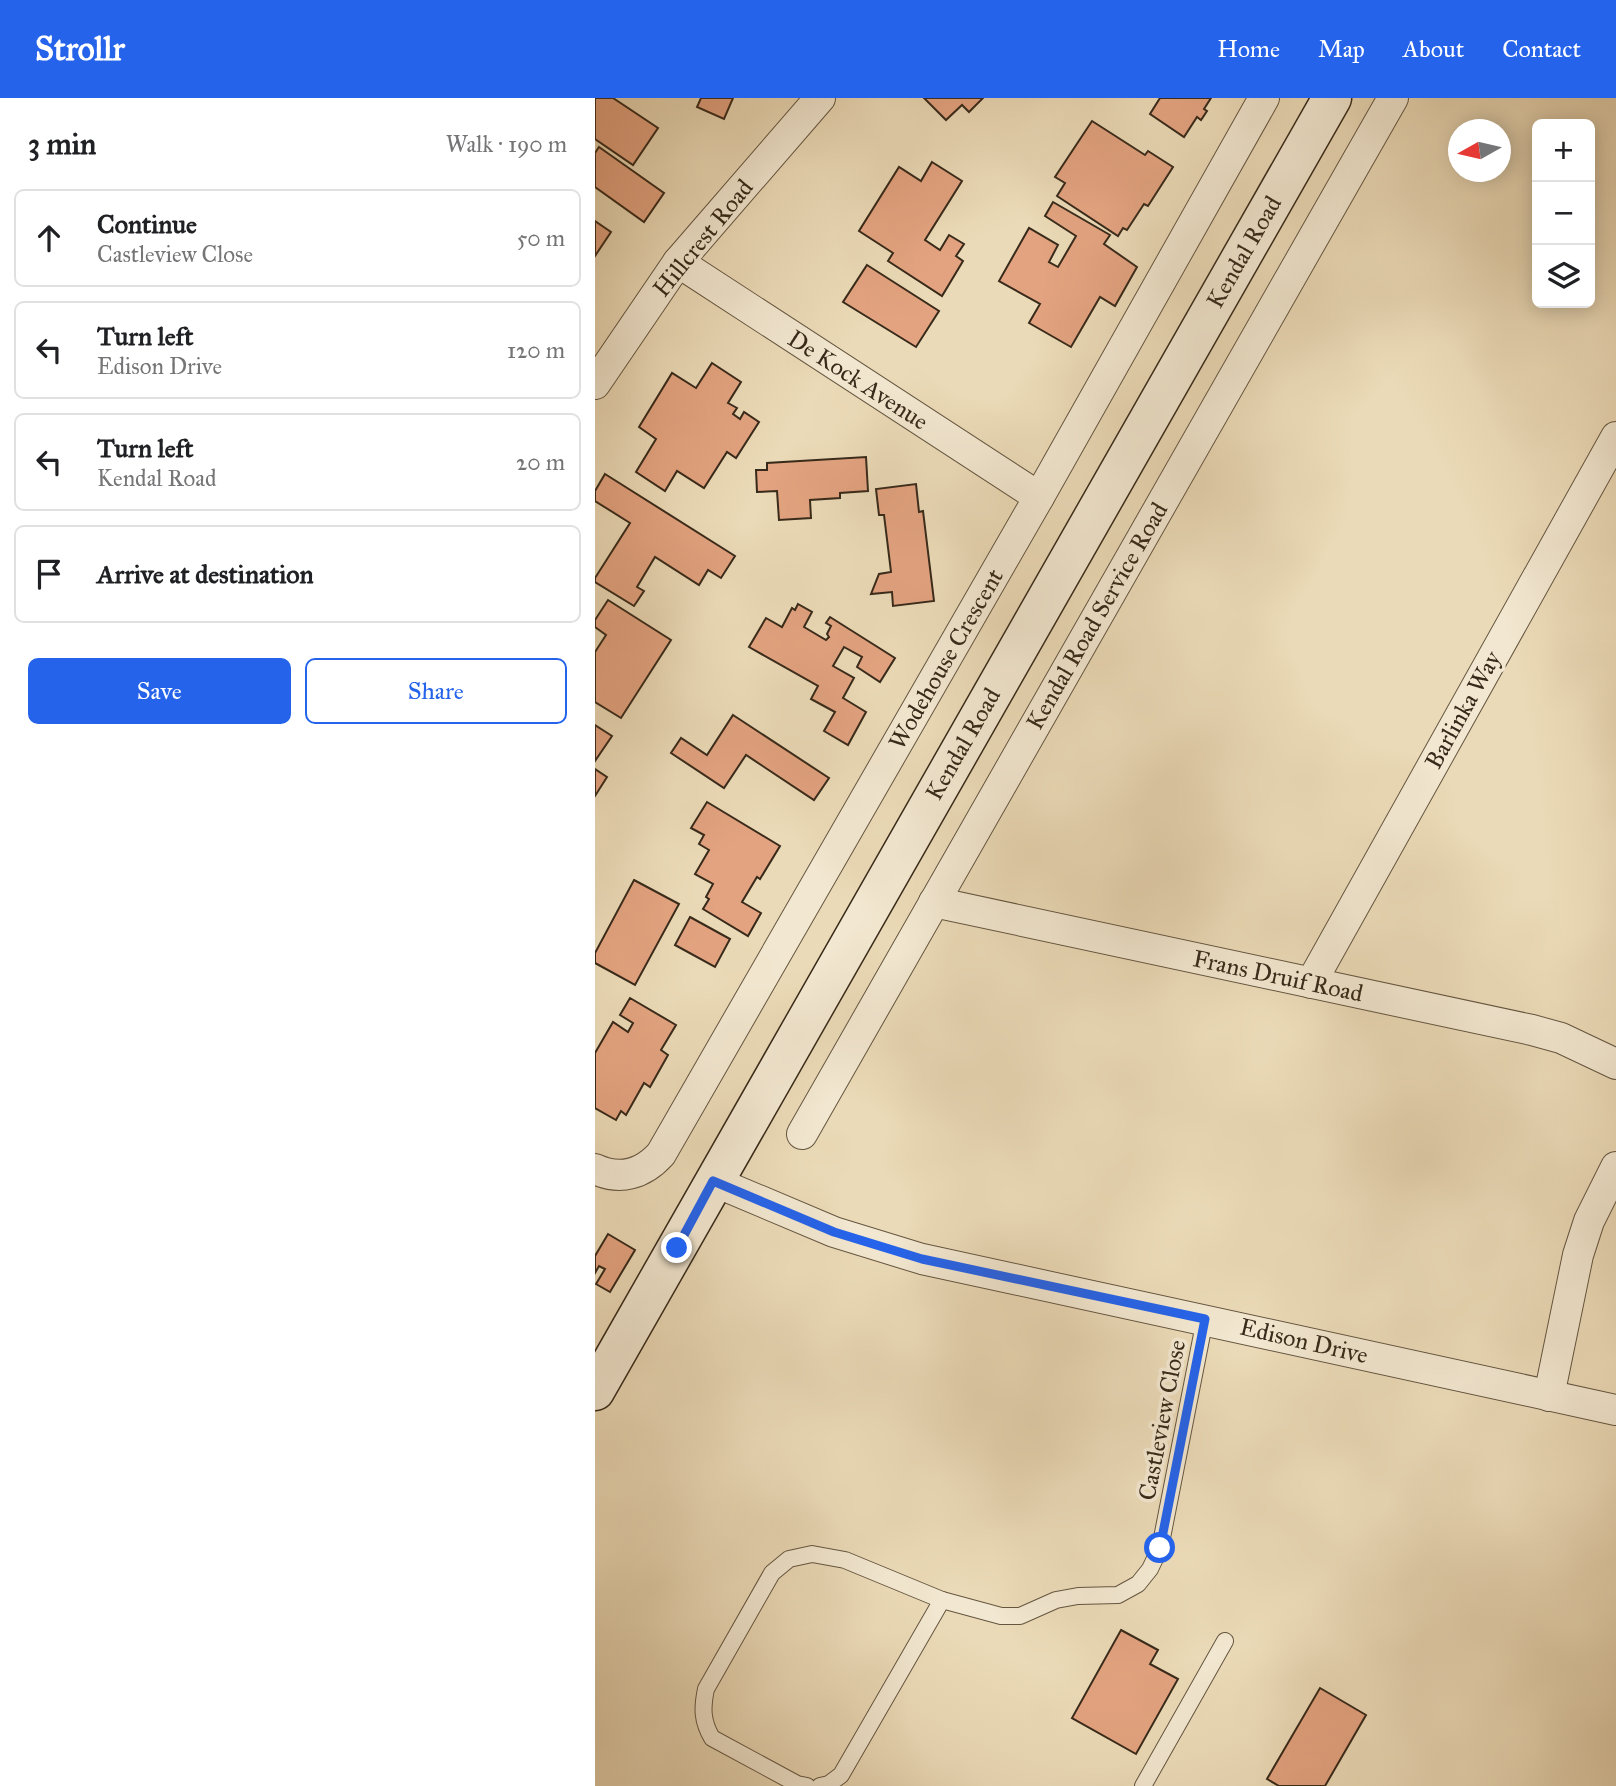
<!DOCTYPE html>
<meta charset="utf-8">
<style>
:root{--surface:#fff;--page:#f2f2f2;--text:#202124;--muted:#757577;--line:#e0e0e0;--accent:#2563eb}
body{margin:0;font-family:"IM FELL Great Primer",serif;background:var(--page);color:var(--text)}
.controls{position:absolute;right:21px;top:21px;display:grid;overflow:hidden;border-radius:10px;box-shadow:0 4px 18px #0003}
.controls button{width:63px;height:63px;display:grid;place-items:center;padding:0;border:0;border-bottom:2px solid var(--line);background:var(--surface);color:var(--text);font:35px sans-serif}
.compass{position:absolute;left:853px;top:21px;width:63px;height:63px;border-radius:50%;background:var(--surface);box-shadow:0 4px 18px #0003;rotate:262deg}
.stop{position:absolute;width:21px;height:21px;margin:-16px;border:5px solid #2563eb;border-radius:50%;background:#fff}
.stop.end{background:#2563eb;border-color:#fff;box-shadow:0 2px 7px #0008}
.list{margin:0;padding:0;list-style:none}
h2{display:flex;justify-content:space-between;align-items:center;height:91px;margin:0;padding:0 28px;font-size:30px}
h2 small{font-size:23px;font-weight:400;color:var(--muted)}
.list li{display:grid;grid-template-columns:46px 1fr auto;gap:21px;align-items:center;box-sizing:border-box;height:98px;margin:0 14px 14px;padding:0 14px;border:2px solid var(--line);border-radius:10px}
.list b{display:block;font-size:26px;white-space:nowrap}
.list p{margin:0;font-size:23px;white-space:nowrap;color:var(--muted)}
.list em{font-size:23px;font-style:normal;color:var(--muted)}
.actions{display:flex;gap:14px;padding:21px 28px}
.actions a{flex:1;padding:16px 0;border:2px solid var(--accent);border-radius:10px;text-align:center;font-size:24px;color:var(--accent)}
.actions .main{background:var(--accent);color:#fff}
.icon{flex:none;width:38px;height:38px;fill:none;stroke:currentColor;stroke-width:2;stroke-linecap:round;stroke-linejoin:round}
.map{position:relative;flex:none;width:1021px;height:1688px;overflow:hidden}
header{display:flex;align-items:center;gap:42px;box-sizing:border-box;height:98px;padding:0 35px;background:var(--accent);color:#fff}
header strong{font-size:33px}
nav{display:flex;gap:38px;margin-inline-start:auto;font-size:24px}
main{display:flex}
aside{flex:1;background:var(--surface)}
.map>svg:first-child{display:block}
.building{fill:#e3a380;stroke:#382a1a;stroke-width:2}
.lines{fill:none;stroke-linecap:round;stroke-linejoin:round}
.lane-casing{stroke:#655641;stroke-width:18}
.street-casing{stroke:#655641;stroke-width:32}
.secondary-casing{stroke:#382a1a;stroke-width:41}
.lane{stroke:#f2e7d0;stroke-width:16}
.street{stroke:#f2e7d0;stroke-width:30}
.secondary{stroke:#f2e7d0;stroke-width:38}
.route{stroke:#2563eb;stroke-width:9}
.labels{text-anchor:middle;stroke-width:7;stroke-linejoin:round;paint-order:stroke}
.street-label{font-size:24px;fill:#382a1a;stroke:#f2e7d0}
</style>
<header>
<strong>Strollr</strong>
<nav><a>Home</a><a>Map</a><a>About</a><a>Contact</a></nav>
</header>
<main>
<aside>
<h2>3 min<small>Walk · 190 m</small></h2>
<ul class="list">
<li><svg class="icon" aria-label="ahead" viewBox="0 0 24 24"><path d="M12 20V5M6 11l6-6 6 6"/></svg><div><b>Continue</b><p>Castleview Close</p></div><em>50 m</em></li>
<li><svg class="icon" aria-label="left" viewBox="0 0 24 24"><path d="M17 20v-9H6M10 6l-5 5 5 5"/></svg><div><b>Turn left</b><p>Edison Drive</p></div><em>120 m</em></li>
<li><svg class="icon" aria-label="left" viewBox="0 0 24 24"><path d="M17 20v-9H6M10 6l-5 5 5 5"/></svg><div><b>Turn left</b><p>Kendal Road</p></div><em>20 m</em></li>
<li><svg class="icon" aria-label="arrive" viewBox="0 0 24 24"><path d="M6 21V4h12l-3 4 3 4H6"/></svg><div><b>Arrive at destination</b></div></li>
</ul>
<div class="actions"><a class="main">Save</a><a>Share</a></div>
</aside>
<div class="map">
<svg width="1021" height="1688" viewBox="0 0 1021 1688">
<rect width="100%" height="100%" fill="#ebdab7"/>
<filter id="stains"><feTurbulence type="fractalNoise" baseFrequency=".00286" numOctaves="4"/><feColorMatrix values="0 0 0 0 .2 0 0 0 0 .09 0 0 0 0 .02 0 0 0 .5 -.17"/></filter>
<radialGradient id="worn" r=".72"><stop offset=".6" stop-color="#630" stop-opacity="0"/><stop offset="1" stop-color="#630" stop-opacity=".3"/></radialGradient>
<g class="building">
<polygon points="0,0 18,0 63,30 38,67 0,41"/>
<polygon points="106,0 138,0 129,21 102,9"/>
<polygon points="329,0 388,0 374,14 367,7 351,22"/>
<polygon points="565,0 616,0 609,11 612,13 606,22 602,19 589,39 555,16"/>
<polygon points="497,23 550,57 553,53 578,69 553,108 549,106 532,132 528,130 523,138 462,98 470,85 460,79"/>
<polygon points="4,49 69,95 49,124 0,89 0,55"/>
<polygon points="337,64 367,83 330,142 345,152 354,137 369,146 361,158 368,163 347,198 293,163 298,155 264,133 304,69 326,83"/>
<polygon points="458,104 515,137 509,146 542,169 520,208 505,199 476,249 434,225 445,206 404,183 434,130 463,147 454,164 463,169 481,138 450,118"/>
<polygon points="0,123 16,134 0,158"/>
<polygon points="272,167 344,213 321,249 248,204"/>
<polygon points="117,265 146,284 133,305 142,310 138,316 145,321 149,314 164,324 141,360 132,354 109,390 82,373 70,393 41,374 61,341 44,329 77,275 101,290"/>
<polygon points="271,359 273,393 245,395 245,400 215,402 216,420 184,422 182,393 162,394 161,372 172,372 172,365"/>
<polygon points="10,376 140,458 126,480 113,472 104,487 60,459 42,489 49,493 39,508 0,484 0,480 35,425 0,403 0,393"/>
<polygon points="321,386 324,414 328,413 339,503 298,508 297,494 276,496 284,476 296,474 289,417 284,417 281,391"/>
<polygon points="13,502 76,542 26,620 0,604 0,554 11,537 0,529 0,522"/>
<polygon points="203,506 217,514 209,529 231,542 234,539 232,536 236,528 231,525 235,519 300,560 285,584 262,569 267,559 249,549 238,568 259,580 248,600 271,614 253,647 229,633 240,614 216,601 223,588 154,549 171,520 187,529 197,510 200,512"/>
<polygon points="138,617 234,680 219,702 151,657 129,690 76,655 86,640 112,657"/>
<polygon points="0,627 17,638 0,663"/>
<polygon points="0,671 12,679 0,698"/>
<polygon points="112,704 185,748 165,781 162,779 147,804 166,815 153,838 108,811 114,801 111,799 118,786 100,776 114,752 104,746 109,737 96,730"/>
<polygon points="39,782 84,806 40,887 0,865 0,855"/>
<polygon points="95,819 135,841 120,869 80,847"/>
<polygon points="35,900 81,927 66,952 73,957 55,989 49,985 31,1017 26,1013 21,1022 0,1010 0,955 18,924 33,934 38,925 25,917"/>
<polygon points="13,1136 40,1152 15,1194 1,1186 10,1171 4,1168 0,1175 0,1158"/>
<polygon points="526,1532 563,1552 555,1566 583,1581 541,1656 477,1620"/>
<polygon points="725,1590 771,1617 730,1688 684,1688 672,1681"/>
</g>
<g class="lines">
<g class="lane-casing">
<g id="lane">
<path d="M212,1688L202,1686L117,1640C107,1623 107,1610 111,1591L177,1475L194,1461L217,1456L250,1462L347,1502L406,1518H425L461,1502L483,1498L523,1497L543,1486L555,1471L565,1450L610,1221"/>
<polyline points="225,1688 234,1686 246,1677 347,1502"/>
<polyline points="548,1688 630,1543"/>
</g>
</g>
<g class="street-casing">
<g id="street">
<polyline points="83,164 444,399"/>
<polyline points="0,286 83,164 225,0"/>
<polyline points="339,804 937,932 966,940 1021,966"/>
<polyline points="716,885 1021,339"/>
<polyline points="207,1036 798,0"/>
<path d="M0,1071C25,1083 48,1076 66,1056L444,399L669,0"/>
<polyline points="118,1083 239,1134 327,1161 1021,1312"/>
<polyline points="954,1298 983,1157 994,1123 1021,1069"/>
</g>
</g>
<g class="secondary-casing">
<polyline id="secondary" points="0,1293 737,0"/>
</g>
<use href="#lane" class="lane"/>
<use href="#street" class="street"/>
<use href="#secondary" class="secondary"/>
</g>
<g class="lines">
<polyline class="route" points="82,1150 118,1083 239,1134 327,1161 610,1221 565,1450"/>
</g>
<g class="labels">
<g class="street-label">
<text transform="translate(108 140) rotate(-51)" y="8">Hillcrest Road</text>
<text transform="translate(649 154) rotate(-60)" y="8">Kendal Road</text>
<text transform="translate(263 282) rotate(33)" y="8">De Kock Avenue</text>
<text transform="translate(502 518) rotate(-60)" y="8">Kendal Road Service Road</text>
<text transform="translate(351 561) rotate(-60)" y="8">Wodehouse Crescent</text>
<text transform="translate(868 612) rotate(-61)" y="8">Barlinka Way</text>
<text transform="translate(368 646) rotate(-60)" y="8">Kendal Road</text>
<text transform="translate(683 878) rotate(12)" y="8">Frans Druif Road</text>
<text transform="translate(709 1243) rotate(13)" y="8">Edison Drive</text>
<text transform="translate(567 1322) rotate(-79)" y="8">Castleview Close</text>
</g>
</g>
<rect width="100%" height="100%" filter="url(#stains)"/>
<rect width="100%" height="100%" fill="url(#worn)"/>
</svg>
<div class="controls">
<button>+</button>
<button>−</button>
<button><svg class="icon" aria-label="layers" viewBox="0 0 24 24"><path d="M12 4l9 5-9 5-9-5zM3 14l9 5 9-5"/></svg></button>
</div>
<svg class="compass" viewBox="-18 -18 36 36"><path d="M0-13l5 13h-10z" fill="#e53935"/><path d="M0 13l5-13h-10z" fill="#757577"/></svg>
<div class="stop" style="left:565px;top:1450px"></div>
<div class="stop end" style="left:82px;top:1150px"></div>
</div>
</main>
